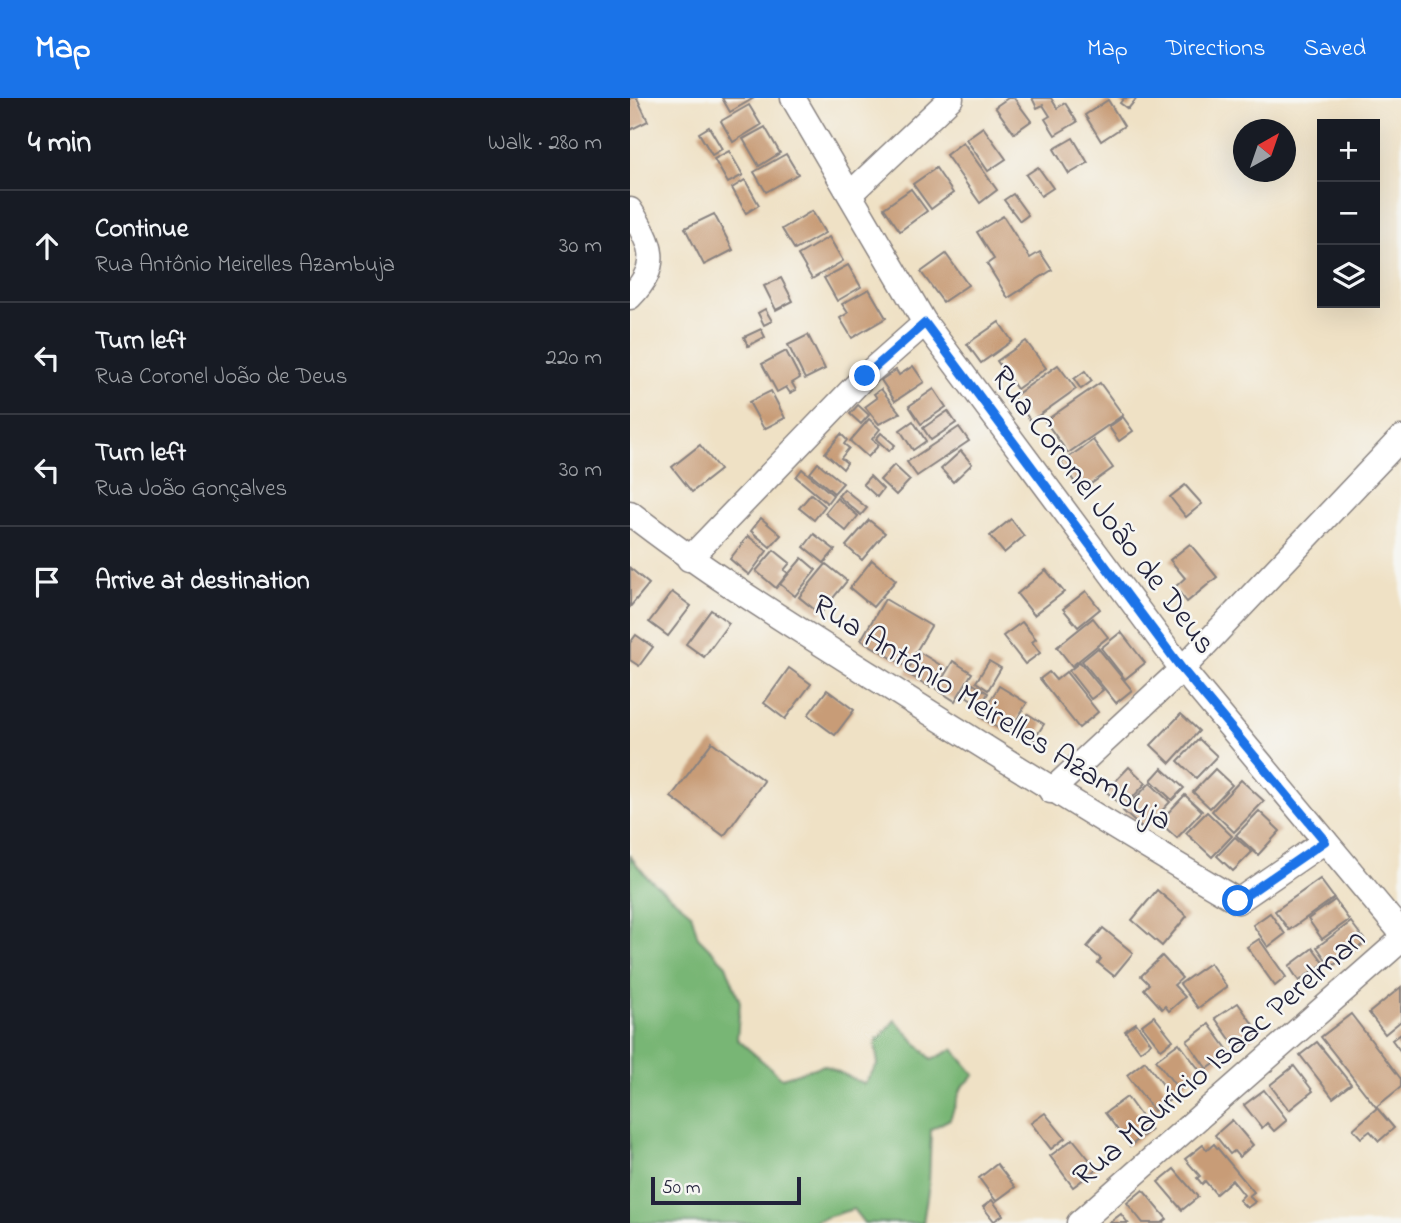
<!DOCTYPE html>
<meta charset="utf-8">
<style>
:root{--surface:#171b24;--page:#242831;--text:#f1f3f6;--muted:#9ea1a6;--line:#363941;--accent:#1a73e8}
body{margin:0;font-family:"Indie Flower",sans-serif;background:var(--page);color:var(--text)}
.controls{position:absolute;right:21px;top:21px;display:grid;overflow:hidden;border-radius:0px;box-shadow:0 7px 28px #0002}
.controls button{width:63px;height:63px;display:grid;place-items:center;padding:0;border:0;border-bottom:2px solid var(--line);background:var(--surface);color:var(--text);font:35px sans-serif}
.compass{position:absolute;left:603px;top:21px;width:63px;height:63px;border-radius:50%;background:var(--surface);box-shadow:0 7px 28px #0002;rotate:40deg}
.scale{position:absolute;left:21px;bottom:18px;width:150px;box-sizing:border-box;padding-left:7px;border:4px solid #22223b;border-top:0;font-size:19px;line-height:24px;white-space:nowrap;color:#22223b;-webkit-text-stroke:5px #f6f6f2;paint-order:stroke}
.stop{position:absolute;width:21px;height:21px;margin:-16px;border:5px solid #1a73e8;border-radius:50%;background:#fff}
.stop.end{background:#1a73e8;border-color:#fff;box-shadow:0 2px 7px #0008}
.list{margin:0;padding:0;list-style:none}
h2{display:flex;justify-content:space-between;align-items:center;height:91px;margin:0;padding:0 28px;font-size:30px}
h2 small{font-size:23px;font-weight:400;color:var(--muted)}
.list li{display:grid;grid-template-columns:46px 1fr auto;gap:21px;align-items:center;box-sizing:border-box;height:112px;padding:0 28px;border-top:2px solid var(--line)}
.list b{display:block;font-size:26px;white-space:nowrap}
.list p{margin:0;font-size:23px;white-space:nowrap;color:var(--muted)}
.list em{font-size:23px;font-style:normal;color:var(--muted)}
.icon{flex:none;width:38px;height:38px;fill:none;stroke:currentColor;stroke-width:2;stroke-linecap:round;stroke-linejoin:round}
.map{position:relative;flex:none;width:771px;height:1125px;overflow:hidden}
header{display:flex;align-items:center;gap:42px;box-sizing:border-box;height:98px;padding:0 35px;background:var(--accent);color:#fff}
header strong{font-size:33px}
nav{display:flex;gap:38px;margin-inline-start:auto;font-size:24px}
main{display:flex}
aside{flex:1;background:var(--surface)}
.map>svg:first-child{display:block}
.forest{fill:#78b675;stroke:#4d6c58;stroke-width:2}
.building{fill:#c89c77}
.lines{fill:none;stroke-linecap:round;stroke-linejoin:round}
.minor-casing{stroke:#888280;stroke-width:27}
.minor{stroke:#fff;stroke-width:24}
.route{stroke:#1a73e8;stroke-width:9}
.labels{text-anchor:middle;stroke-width:5;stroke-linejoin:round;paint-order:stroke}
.street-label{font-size:32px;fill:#22223b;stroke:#f6f6f2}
</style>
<header>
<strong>Map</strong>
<nav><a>Map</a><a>Directions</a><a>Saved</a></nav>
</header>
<main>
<aside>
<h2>4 min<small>Walk · 280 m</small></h2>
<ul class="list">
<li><svg class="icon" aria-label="ahead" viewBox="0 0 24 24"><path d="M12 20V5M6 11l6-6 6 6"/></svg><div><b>Continue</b><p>Rua Antônio Meirelles Azambuja</p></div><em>30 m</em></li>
<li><svg class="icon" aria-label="left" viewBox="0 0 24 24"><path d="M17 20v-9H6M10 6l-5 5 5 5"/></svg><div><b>Turn left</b><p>Rua Coronel João de Deus</p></div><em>220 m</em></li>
<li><svg class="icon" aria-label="left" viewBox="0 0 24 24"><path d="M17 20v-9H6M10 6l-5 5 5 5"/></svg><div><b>Turn left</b><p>Rua João Gonçalves</p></div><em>30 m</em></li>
<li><svg class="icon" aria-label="arrive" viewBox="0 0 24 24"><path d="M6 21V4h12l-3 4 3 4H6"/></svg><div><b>Arrive at destination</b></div></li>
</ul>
</aside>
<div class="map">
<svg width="771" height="1125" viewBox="0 0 771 1125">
<rect width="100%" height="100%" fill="#f6f6f2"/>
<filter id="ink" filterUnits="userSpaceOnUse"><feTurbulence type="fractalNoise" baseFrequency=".0143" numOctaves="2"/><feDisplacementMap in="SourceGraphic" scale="14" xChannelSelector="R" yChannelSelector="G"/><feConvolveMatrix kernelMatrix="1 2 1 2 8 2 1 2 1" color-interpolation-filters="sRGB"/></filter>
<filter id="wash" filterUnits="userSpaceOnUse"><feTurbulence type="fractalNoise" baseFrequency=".00686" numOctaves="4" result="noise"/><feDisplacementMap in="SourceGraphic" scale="28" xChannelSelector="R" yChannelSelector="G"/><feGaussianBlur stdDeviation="1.57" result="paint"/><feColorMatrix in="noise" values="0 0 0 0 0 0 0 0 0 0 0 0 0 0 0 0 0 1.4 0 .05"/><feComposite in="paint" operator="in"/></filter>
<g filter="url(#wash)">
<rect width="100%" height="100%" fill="#efe1c5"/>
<polygon class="forest" points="0,758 17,779 61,815 68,839 96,867 110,904 107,941 152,980 194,967 234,986 248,966 245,945 265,922 302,962 323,951 345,977 332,989 320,1021 301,1031 299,1086 293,1125 234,1125 223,1111 178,1125 0,1125"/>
<g id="blocks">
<g class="building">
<polygon points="0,0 7,0 18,23 0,32"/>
<polygon points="92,0 124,0 100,14"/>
<polygon points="378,0 384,0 401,23 384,35 365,9"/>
<polygon points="402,0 421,0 427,10 435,5 447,24 425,37 415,21 420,18 413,7 407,10"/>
<polygon points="494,0 507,0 498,11 490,5"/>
<polygon points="478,2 494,28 471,43 455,17"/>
<polygon points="119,7 131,27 103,44 91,23"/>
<polygon points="79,29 92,51 82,57 69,35"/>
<polygon points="135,29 150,55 129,68 113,41"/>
<polygon points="353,29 376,61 358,73 336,41"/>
<polygon points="443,40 458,65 439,76 424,51"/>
<polygon points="333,44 367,92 350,105 316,57"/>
<polygon points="99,53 113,77 98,85 84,61"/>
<polygon points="156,56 168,76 136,94 124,74"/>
<polygon points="408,69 423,90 411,98 396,77"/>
<polygon points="306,70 323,95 301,111 283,86"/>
<polygon points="115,82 129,107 116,115 102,90"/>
<polygon points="281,91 297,113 270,133 254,110"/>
<polygon points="383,96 398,117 390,123 374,102"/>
<polygon points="182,113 195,135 165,152 152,131"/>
<polygon points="84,116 103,152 74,167 55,130"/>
<polygon points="373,118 400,160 410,154 422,172 378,200 357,166 364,161 347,134"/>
<polygon points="199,139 213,163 182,181 168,157"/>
<polygon points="316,156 338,187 313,204 291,174"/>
<polygon points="218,167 231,189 207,203 194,180"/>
<polygon points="151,180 163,203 146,212 134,188"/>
<polygon points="239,191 256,220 222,240 210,220 218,215 212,206"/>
<polygon points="135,211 142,223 134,227 128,215"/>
<polygon points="369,224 382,243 351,265 337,246"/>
<polygon points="131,231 135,239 118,248 114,239"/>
<polygon points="178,237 195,271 175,281 158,247"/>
<polygon points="396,243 416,270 387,291 367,263"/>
<polygon points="156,253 170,280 162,285 166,292 160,295 156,289 147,294 132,266"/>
<polygon points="428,267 446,291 401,323 383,299"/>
<polygon points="283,268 294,284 265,303 251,282 266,272 269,277"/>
<polygon points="455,273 462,283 451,291 444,281"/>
<polygon points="470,285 493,317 438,355 415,323"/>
<polygon points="251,291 270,315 249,326 235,309 247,300 244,296"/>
<polygon points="304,291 316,309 291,326 279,308"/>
<polygon points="141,293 155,320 134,331 119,304"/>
<polygon points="228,307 239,317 231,326 220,316"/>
<polygon points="318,313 326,325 301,342 293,330"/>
<polygon points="493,319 503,333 489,343 479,329"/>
<polygon points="239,321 250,331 242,341 249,347 238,359 220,343"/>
<polygon points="283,323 296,343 283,352 270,332"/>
<polygon points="329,329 339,343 287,378 277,364"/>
<polygon points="251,335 265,347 259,353 246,341"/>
<polygon points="211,336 217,342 214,346 219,350 211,360 217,365 213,371 195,355"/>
<polygon points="463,342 483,370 451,393 431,365"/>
<polygon points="70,347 90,372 62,394 42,369"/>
<polygon points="331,353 342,366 323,384 311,371"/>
<polygon points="188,365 213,385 204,395 180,375"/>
<polygon points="264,367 280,382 266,397 250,382"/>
<polygon points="172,371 203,397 197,405 166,379"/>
<polygon points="240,378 253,391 247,399 233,386"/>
<polygon points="555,387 572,406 556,419 540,399"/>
<polygon points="214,391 237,410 231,417 208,398"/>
<polygon points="181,396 195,408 184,422 169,410"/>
<polygon points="207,400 228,418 216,433 195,415"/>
<polygon points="131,420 151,437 140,449 121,433"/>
<polygon points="381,421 394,438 374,455 360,438"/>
<polygon points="239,422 255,435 232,462 216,448"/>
<polygon points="184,436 205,452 194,465 174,449"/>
<polygon points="118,438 137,453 119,477 100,461"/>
<polygon points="560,446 587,479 557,504 545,489 555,480 540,462"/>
<polygon points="144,452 160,465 154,472 158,475 146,490 126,473"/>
<polygon points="172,460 186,472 165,498 150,486"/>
<polygon points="242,462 266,482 243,509 220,490"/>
<polygon points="196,466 217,483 190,516 169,499"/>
<polygon points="0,470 19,486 0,509"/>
<polygon points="416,472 434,494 404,517 387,496"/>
<polygon points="456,493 470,511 448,529 433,511"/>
<polygon points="42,494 61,508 38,538 19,524"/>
<polygon points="255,501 301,528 277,569 231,542"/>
<polygon points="81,512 99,525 74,559 56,546"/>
<polygon points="463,520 478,539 442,568 427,549"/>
<polygon points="392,524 406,541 402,544 410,555 395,566 373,538"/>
<polygon points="491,534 515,565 495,581 471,550"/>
<polygon points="6,537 23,549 9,568 0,562 0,545"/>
<polygon points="468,550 502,592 486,605 452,563"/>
<polygon points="289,554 312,568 300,589 276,575"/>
<polygon points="323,563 342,575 325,603 306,591"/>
<polygon points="359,563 371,570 358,592 346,584"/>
<polygon points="450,564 473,592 461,601 439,573"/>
<polygon points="159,570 181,586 155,621 134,605"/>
<polygon points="419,574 426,582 436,574 468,614 449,630 410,581"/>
<polygon points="343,586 358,595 351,608 336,598"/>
<polygon points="369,588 397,605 378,636 350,619"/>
<polygon points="197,592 224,612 205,637 178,617"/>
<polygon points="398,616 414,626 401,646 386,636"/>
<polygon points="551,616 569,633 540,665 521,647"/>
<polygon points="569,641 587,658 566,680 548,663"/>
<polygon points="82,644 134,683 94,738 41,699"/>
<polygon points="499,669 516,685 493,710 476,693"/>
<polygon points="532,670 554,690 542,702 521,682"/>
<polygon points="585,671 602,687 580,710 563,694"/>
<polygon points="611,682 634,703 604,734 582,713"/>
<polygon points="520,685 540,704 514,732 493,713"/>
<polygon points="555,697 572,713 547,740 529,724"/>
<polygon points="629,713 650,733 628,757 606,737"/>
<polygon points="577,714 602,738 582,759 556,735"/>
<polygon points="605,739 622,754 603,773 587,758"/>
<polygon points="690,781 704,800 659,832 645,813"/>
<polygon points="527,792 557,818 532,848 502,822"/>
<polygon points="705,802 719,822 692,841 678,821"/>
<polygon points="640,815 655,836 638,849 623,827"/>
<polygon points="721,824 736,844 701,869 687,849"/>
<polygon points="473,830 503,855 484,878 468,865 471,861 457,849"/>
<polygon points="629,841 656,879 645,888 617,849"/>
<polygon points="683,850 694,865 669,883 659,868"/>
<polygon points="532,858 552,880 544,887 555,899 539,913 535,908 532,911 514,891 519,886 511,878"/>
<polygon points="580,865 597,889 568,910 550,886"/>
<polygon points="771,889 771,923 755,936 739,915"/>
<polygon points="608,905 629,935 607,951 585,920"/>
<polygon points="721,916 771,981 771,989 746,1009 691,939"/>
<polygon points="524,918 543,942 531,951 512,927"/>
<polygon points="506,925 521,945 510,953 495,933"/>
<polygon points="579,926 600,955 577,971 557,943"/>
<polygon points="771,935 771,954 762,942"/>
<polygon points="687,944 721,986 703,1000 670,957"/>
<polygon points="549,945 571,974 548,991 526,962"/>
<polygon points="515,963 543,1000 524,1013 497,977"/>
<polygon points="664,968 683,993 659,1012 640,987"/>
<polygon points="634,992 657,1022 644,1033 637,1025 632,1030 614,1007"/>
<polygon points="497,999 521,1032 500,1048 475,1015"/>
<polygon points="747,1010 764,1030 749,1043 740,1033 731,1040 723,1031"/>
<polygon points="415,1015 435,1040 421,1051 401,1025"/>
<polygon points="602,1022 623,1047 609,1059 604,1053 600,1056 585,1037"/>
<polygon points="443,1041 467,1071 443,1089 420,1058"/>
<polygon points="584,1046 624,1094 619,1098 625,1104 617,1110 609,1102 614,1097 602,1082 586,1096 575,1083 572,1086 567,1080 570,1078 555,1061 573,1047 577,1052"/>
<polygon points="367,1066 385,1089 366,1103 349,1080"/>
<polygon points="544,1071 568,1099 552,1112 528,1084"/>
<polygon points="513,1092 537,1121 532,1125 513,1125 497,1105"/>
<polygon points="362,1102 373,1117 364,1123 353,1109"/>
<polygon points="491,1116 498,1125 479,1125"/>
</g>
</g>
</g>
<g filter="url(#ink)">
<use href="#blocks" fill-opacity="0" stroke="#888280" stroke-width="2"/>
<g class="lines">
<g class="minor-casing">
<g id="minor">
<polyline points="163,0 295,225 552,571 771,834"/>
<polyline points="220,96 321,0"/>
<path d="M0,112C22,146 32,167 0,199"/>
<path d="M0,415C77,475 160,526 242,578C363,655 484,730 608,803L695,743"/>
<polyline points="59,461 235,278 295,225"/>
<polyline points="421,693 552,571 771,340"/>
<polyline points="449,1125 771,842"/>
</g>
</g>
<use href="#minor" class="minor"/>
</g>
</g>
<g class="lines" filter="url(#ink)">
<polyline class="route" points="235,278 295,225 552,571 695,743 608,803"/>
</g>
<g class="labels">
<g class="street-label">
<text transform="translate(475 411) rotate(53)" y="11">Rua Coronel João de Deus</text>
<text transform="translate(363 613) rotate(32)" y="11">Rua Antônio Meirelles Azambuja</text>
<text transform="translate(588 958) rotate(-41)" y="11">Rua Maurício Isaac Perelman</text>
</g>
</g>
</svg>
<div class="controls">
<button>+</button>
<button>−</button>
<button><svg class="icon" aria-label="layers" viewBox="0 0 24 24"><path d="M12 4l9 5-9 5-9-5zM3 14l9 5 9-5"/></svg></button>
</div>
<svg class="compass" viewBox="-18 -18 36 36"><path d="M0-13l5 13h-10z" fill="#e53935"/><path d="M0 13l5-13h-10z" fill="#9ea1a6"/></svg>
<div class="scale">50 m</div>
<div class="stop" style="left:608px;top:803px"></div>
<div class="stop end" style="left:235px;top:278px"></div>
</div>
</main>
